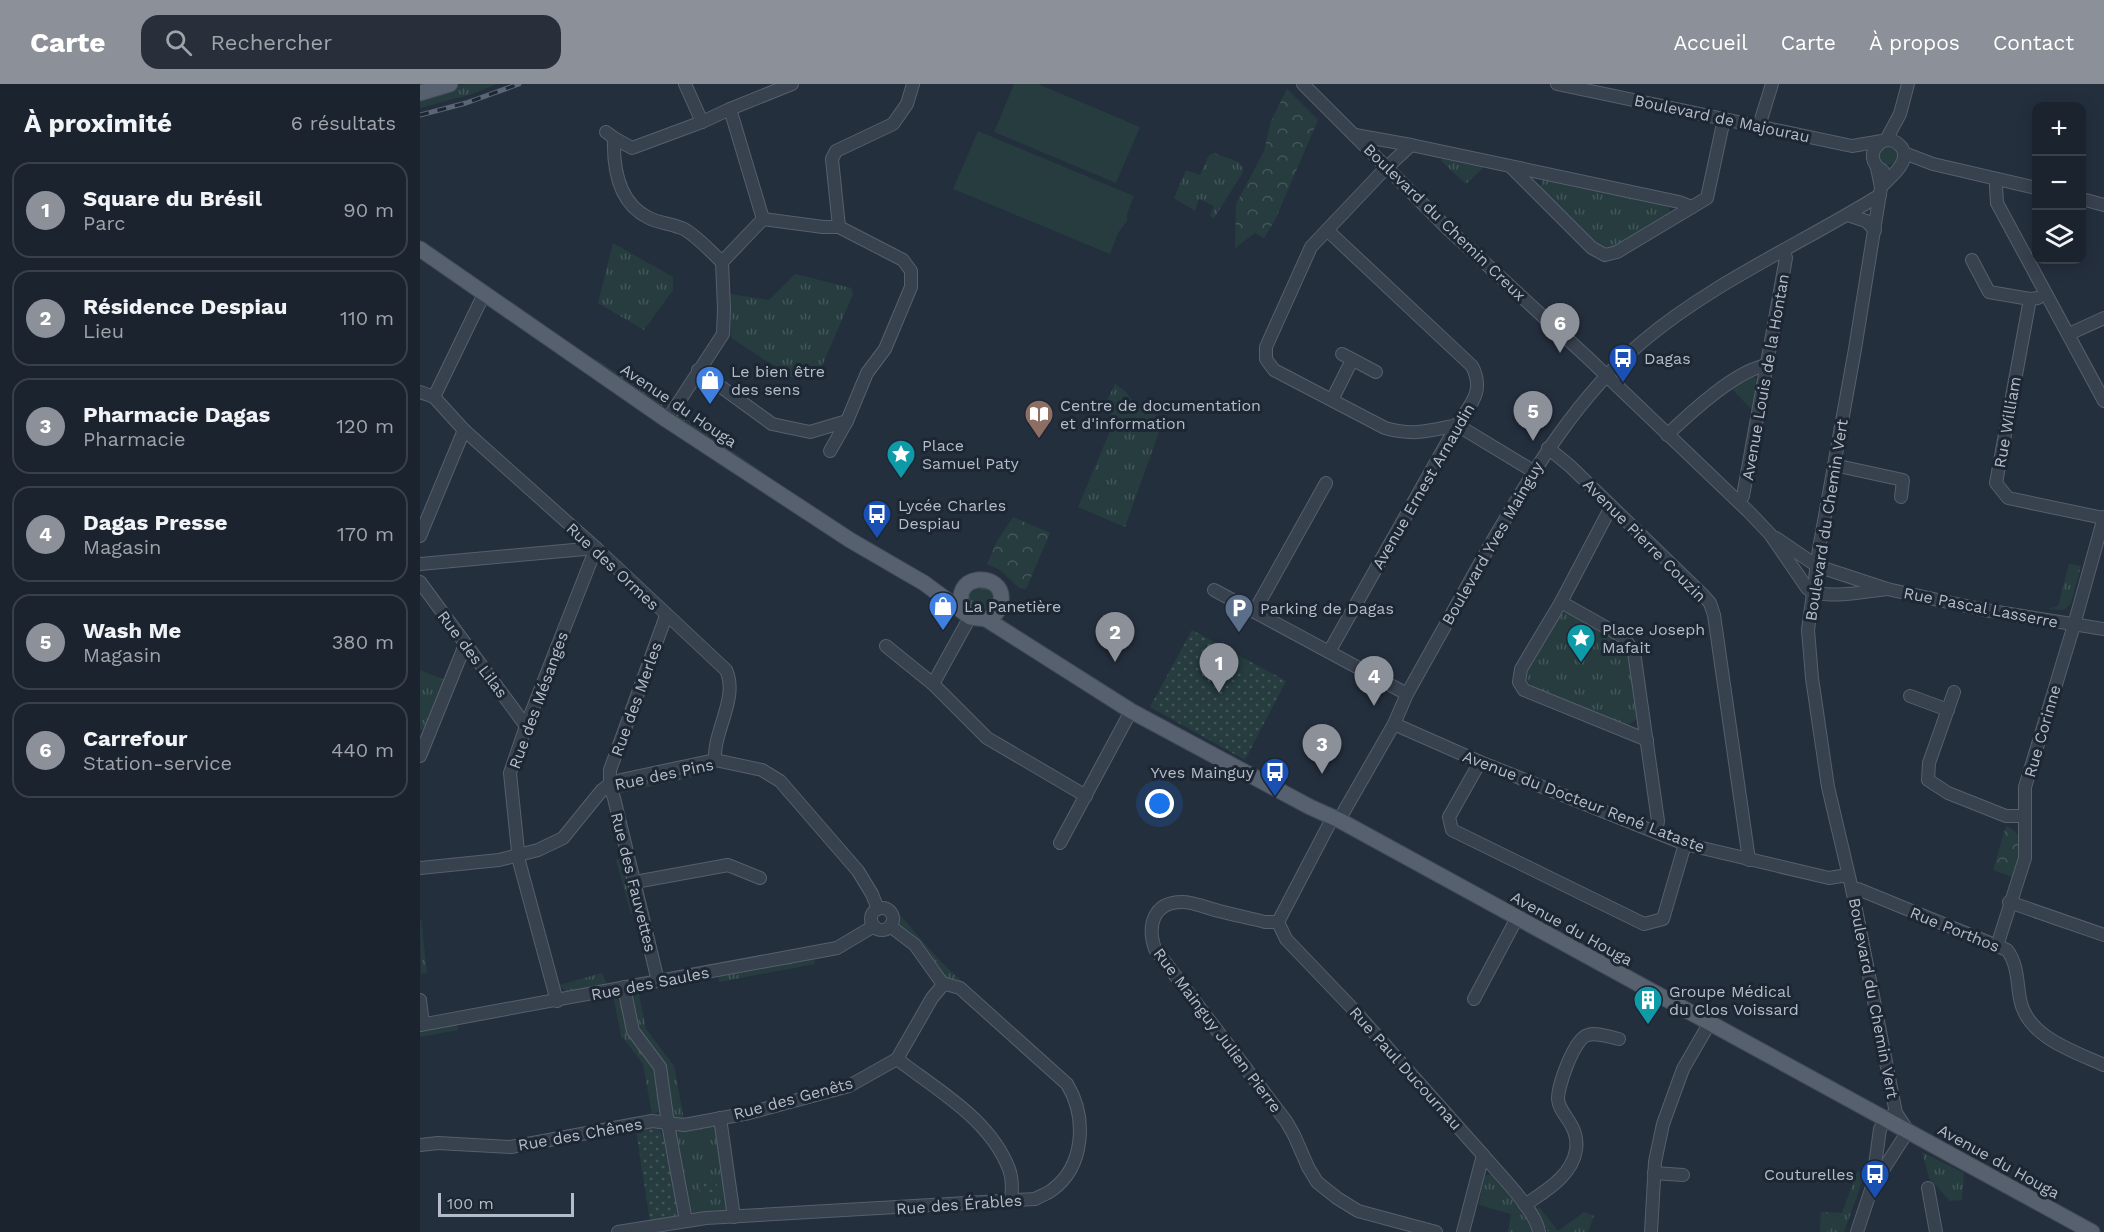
<!DOCTYPE html>
<html lang="fr">
<meta charset="utf-8">
<style>
:root{--surface:#1b232e;--page:#282f3a;--text:#f1f3f6;--muted:#a0a4aa;--line:#39404a;--accent:#8c9099}
body{margin:0;font-family:"Work Sans",sans-serif;background:var(--page);color:var(--text)}
.controls{position:absolute;right:18px;top:18px;display:grid;overflow:hidden;border-radius:12px;box-shadow:0 3px 15px #0003}
.controls button{width:54px;height:54px;display:grid;place-items:center;padding:0;border:0;border-bottom:2px solid var(--line);background:var(--surface);color:var(--text);font:30px sans-serif}
.scale{position:absolute;left:18px;bottom:15px;width:136px;box-sizing:border-box;padding-left:6px;border:3px solid #b4bcc9;border-top:0;font-size:16px;line-height:21px;white-space:nowrap;color:#b4bcc9;-webkit-text-stroke:4px #1d2633;paint-order:stroke}
.you{position:absolute;left:740px;top:720px;width:21px;height:21px;margin:-15px;border:4px solid #fff;border-radius:50%;background:#1a73e8;box-shadow:0 0 0 9px #1a73e833}
.badge{display:grid;place-items:center;width:39px;height:39px;border-radius:50%;background:var(--accent);color:#fff;font-size:20px;font-weight:700}
.pin{position:absolute;translate:-50% -50px;filter:drop-shadow(0 2px 3px #0008)}
.pin::after{content:'';position:absolute;top:32px;width:21px;height:18px;background:inherit;clip-path:polygon(0 0,100% 0,50% 100%)}
.list{margin:0;padding:0;list-style:none}
h2{display:flex;justify-content:space-between;align-items:center;height:78px;margin:0;padding:0 24px;font-size:26px}
h2 small{font-size:20px;font-weight:400;color:var(--muted)}
.list li{display:grid;grid-template-columns:39px 1fr auto;gap:18px;align-items:center;box-sizing:border-box;height:96px;margin:0 12px 12px;padding:0 12px;border:2px solid var(--line);border-radius:18px}
.list b{display:block;font-size:22px;white-space:nowrap}
.list p{margin:0;font-size:20px;white-space:nowrap;color:var(--muted)}
.list em{font-size:20px;font-style:normal;color:var(--muted)}
.icon{flex:none;width:33px;height:33px;fill:none;stroke:currentColor;stroke-width:2;stroke-linecap:round;stroke-linejoin:round}
.map{position:relative;flex:none;width:1684px;height:1148px;overflow:hidden}
header{display:flex;align-items:center;gap:36px;box-sizing:border-box;height:84px;padding:0 30px;background:var(--accent);color:#fff}
header strong{font-size:28px}
nav{display:flex;gap:33px;margin-inline-start:auto;font-size:21px}
.search{width:420px;height:54px;background:var(--page);display:flex;align-items:center;gap:15px;box-sizing:border-box;padding:0 21px;border-radius:18px;color:var(--muted);font-size:22px}
main{display:flex}
aside{flex:1;background:var(--surface)}
.map>svg:first-child{display:block}
.grass{fill:url(#grass-tufts)}
.forest{fill:url(#forest-crowns)}
.park{fill:url(#park-dots)}
.garden{fill:#263c3f}
.lines{fill:none;stroke-linecap:round;stroke-linejoin:round}
.minor-casing{stroke:#565f6c;stroke-width:14}
.major-casing{stroke:#414a57;stroke-width:17}
.minor{stroke:#38414e;stroke-width:12}
.major{stroke:#56606e;stroke-width:15}
.rail-casing{stroke:#5a6575;stroke-width:5}
.rail{stroke:#1d2633;stroke-width:3;stroke-dasharray:9;stroke-linecap:butt}
.labels{text-anchor:middle;stroke-width:6;stroke-linejoin:round;paint-order:stroke}
.street-label{font-size:16px;fill:#b4bcc9;stroke:#1d2633}
.poi-label{font-size:16px;fill:#b4bcc9;stroke:#1d2633;text-anchor:start}
</style>
<header>
<strong>Carte</strong>
<div class="search"><svg class="icon" aria-label="search" viewBox="0 0 24 24"><circle cx="10" cy="10" r="6"/><path d="M15 15l6 6"/></svg>Rechercher</div>
<nav><a>Accueil</a><a>Carte</a><a>À propos</a><a>Contact</a></nav>
</header>
<main>
<aside>
<h2>À proximité<small>6 résultats</small></h2>
<ul class="list">
<li><span class="badge">1</span><div><b>Square du Brésil</b><p>Parc</p></div><em>90 m</em></li>
<li><span class="badge">2</span><div><b>Résidence Despiau</b><p>Lieu</p></div><em>110 m</em></li>
<li><span class="badge">3</span><div><b>Pharmacie Dagas</b><p>Pharmacie</p></div><em>120 m</em></li>
<li><span class="badge">4</span><div><b>Dagas Presse</b><p>Magasin</p></div><em>170 m</em></li>
<li><span class="badge">5</span><div><b>Wash Me</b><p>Magasin</p></div><em>380 m</em></li>
<li><span class="badge">6</span><div><b>Carrefour</b><p>Station-service</p></div><em>440 m</em></li>
</ul>
</aside>
<div class="map">
<svg width="1684" height="1148" viewBox="0 0 1684 1148">
<defs>
<pattern id="grass-tufts" width="24" height="20" patternUnits="userSpaceOnUse" patternTransform="scale(1.5)"><rect width="24" height="20" fill="#263c3f"/><path d="M3 7l-1-3M5 7V3M7 7l1-3M15 17l-1-3M17 17v-4M19 17l1-3" fill="none" stroke="#435659"/></pattern>
<pattern id="forest-crowns" width="20" height="18" patternUnits="userSpaceOnUse" patternTransform="scale(1.5)"><rect width="20" height="18" fill="#263c3f"/><path d="M2 6a3 3 0 1 1 6 0M12 15a3 3 0 1 1 6 0" fill="none" stroke="#435659"/></pattern>
<pattern id="park-dots" width="8" height="8" patternUnits="userSpaceOnUse" patternTransform="scale(1.5)"><rect width="8" height="8" fill="#263c3f"/><path d="M2 2h.1M6 6h.1" fill="none" stroke="#435659" stroke-width="1.8" stroke-linecap="round"/></pattern>
</defs>
<rect width="100%" height="100%" fill="#242f3e"/>
<g class="grass">
<polygon points="44,0 77,0 52,10 0,24 0,14"/>
<circle cx="1468" cy="72" r="9"/>
<polygon points="794,69 819,78 823,85 822,90 794,134 790,132 794,122 779,115 775,127 754,114 766,86 780,91 789,71"/>
<polygon points="1024,71 1061,79 1064,83 1046,100 1021,77"/>
<polygon points="1123,95 1242,121 1248,123 1251,128 1194,164 1178,161 1119,105"/>
<polygon points="193,159 253,193 253,206 224,246 178,219"/>
<polygon points="375,190 431,204 433,210 399,289 373,294 311,254 310,210 349,216"/>
<polygon points="176,275 235,314 251,318 247,321 240,322 174,277"/>
<polygon points="1327,292 1334,293 1340,299 1333,327 1311,304"/>
<polygon points="695,300 705,307 717,323 744,334 705,443 658,423 696,333 682,327"/>
<polygon points="258,323 266,335 344,389 345,395 258,334 256,327"/>
<polygon points="1649,480 1661,482 1651,519 1644,526 1628,525 1638,522"/>
<path d="M559,501C577,507 577,514 569,530L549,526L546,510Z"/>
<polygon points="1148,528 1201,558 1208,569 1218,634 1207,642 1113,603 1107,596 1107,588 1138,531"/>
<polygon points="0,586 25,596 4,646 0,645"/>
<polygon points="289,682 291,689 197,710 206,699"/>
<polygon points="203,774 217,828 211,830 196,776"/>
<polygon points="478,829 521,878 547,902 523,894 478,842 475,834"/>
<polygon points="1,835 7,889 1,890 0,836"/>
<polygon points="394,873 395,880 299,898 298,891"/>
<path d="M182,889L187,901C171,905 150,915 139,901Z"/>
<polygon points="218,906 226,945 254,982 264,1035 256,1034 252,1030 221,951 213,912"/>
<polygon points="198,910 201,913 211,955 227,974 237,994 241,1025 239,1028 232,1030 223,980 201,951 193,911"/>
<polygon points="37,940 38,946 0,953 0,947"/>
<path d="M295,1040L307,1127C295,1129 275,1135 268,1124L256,1049L259,1046Z"/>
<polygon points="1502,1068 1544,1089 1542,1116 1530,1117 1509,1094"/>
<polygon points="1446,1087 1424,1148 1400,1148 1401,1128 1422,1129 1437,1088"/>
<polygon points="1069,1090 1074,1092 1104,1130 1112,1148 1088,1148 1091,1130 1059,1121 1064,1093"/>
<polygon points="1119,1123 1138,1147 1164,1128 1174,1132 1168,1148 1128,1148 1115,1126"/>
</g>
<g class="forest">
<polygon points="867,5 898,36 855,136 844,154 835,149 815,164 816,120 844,67 851,37"/>
<polygon points="593,433 630,449 606,505 599,504 580,486 567,480 577,457"/>
<path d="M1586,742C1610,751 1597,775 1592,793L1573,786Z"/>
<polygon points="1401,1128 1422,1129 1421,1132 1417,1131 1407,1148 1400,1148"/>
</g>
<g class="park">
<polygon points="772,546 866,597 825,676 730,623"/>
<polygon points="228,1043 240,1046 245,1057 258,1128 253,1135 230,1138 216,1046"/>
<polygon points="296,1095 298,1108 280,1110 278,1098"/>
</g>
<g class="garden">
<polygon points="594,0 618,0 720,43 696,99 574,48"/>
<polygon points="558,47 714,112 707,130 707,137 698,149 690,170 533,105"/>
<polygon points="807,569 829,580 824,590 802,578"/>
</g>
<g class="lines">
<g class="minor-casing">
<g id="minor">
<polyline points="265,0 282,38"/>
<path d="M883,0L1026,143L1167,273L1328,427L1350,450L1387,504C1403,517 1447,507 1467,505"/>
<path d="M1137,0L1432,62C1441,61 1464,56 1470,56C1475,57 1479,60 1482,64C1491,78 1470,93 1461,103"/>
<polyline points="1339,42 1352,0"/>
<polyline points="186,48 194,54 212,64 282,38 310,25"/>
<polyline points="935,51 991,61"/>
<path d="M194,54C193,84 198,119 229,134C239,139 253,140 264,145C278,153 290,167 302,178"/>
<polyline points="1466,56 1480,30 1488,0"/>
<path d="M1460,59C1449,68 1451,80 1463,87"/>
<polyline points="1484,69 1513,80 1616,104"/>
<polyline points="1092,84 1172,164 1185,171 1197,168 1272,123"/>
<polyline points="1577,95 1576,102 1577,119 1684,317"/>
<polyline points="1662,115 1684,121"/>
<polyline points="1428,131 1446,137 1455,146"/>
<polyline points="343,135 310,25 372,0"/>
<polyline points="419,143 412,75 416,67 473,40 487,20 493,0"/>
<path d="M907,146L1052,282C1065,307 1051,320 1037,341L909,568"/>
<polyline points="1552,176 1569,208 1610,215 1618,214"/>
<polyline points="1610,215 1576,399 1588,414 1683,434"/>
<polyline points="1649,250 1684,234"/>
<polyline points="922,270 956,288"/>
<path d="M0,308L14,313L44,346L176,464L306,586C319,614 293,647 295,676"/>
<polyline points="14,313 64,210"/>
<polyline points="912,316 932,276"/>
<polyline points="247,336 303,250 304,225 302,178 343,135 403,143 419,143 483,176 491,187 491,203 465,265 447,289 427,337 390,348 352,340 278,286"/>
<path d="M1247,351C1270,329 1317,285 1348,281"/>
<polyline points="1128,364 1150,382 1282,510 1290,519 1294,531 1329,776"/>
<polyline points="410,367 427,337"/>
<polyline points="1414,381 1483,396 1481,413"/>
<path d="M1113,387L1037,341C1008,347 994,352 965,344L854,286L846,275V263L891,163L963,87L991,61L1259,118L1272,123L1287,114L1304,35"/>
<polyline points="1318,417 1323,412 1366,174 1364,167"/>
<polyline points="1191,423 1141,518 1101,585 1099,598 1104,606 1227,656"/>
<polyline points="0,452 44,346"/>
<polyline points="1356,454 1397,482 1467,505 1565,526 1684,545"/>
<polyline points="0,480 176,464"/>
<polyline points="0,498 106,642"/>
<polyline points="794,506 987,610"/>
<polyline points="1141,518 1203,553 1214,568 1238,737 1236,748"/>
<polyline points="834,528 906,399"/>
<polyline points="466,562 513,600 567,654 666,712"/>
<polyline points="513,600 550,533"/>
<polyline points="1534,608 1509,679 1508,696 1528,709 1586,732 1604,732"/>
<polyline points="1490,612 1528,626"/>
<polyline points="974,640 1060,678 1265,760 1409,794 1428,791"/>
<polyline points="0,672 45,561"/>
<polyline points="1060,678 1029,733 1032,746 1224,840 1243,835 1265,760"/>
<path d="M913,733L858,838H845C830,834 814,831 799,827C787,824 774,818 762,818C733,818 727,842 735,865L866,1037L874,1051L888,1083L897,1098L917,1114L938,1127L1016,1148"/>
<path d="M919,736L974,640L987,610C1015,559 1044,508 1073,456C1115,384 1157,313 1222,258C1293,198 1381,160 1460,111"/>
<polyline points="640,759 711,627"/>
<polyline points="0,784 79,776 118,766 143,754 182,706 190,700 201,696 295,676 342,686 360,697 438,787 452,810 458,825"/>
<polyline points="215,798 308,781 340,794"/>
<path d="M1432,805H1438L1587,866C1598,880 1597,899 1600,915C1607,953 1653,967 1684,981"/>
<polyline points="1589,818 1684,851"/>
<circle cx="462" cy="835" r="11"/>
<polyline points="858,838 866,855 933,925 1063,1071 1043,1148"/>
<polyline points="1577,862 1605,774 1605,703 1654,541 1684,433"/>
<path d="M238,897L194,714C189,705 190,695 190,686L246,532"/>
<polyline points="204,903 213,947 240,983 248,1040 266,1137"/>
<polyline points="1054,915 1097,834"/>
<polyline points="0,916 3,940"/>
<polyline points="137,917 99,777 90,689 106,642 176,464"/>
<polyline points="0,941 417,864 454,842"/>
<path d="M477,975C517,1006 570,1035 589,1085C593,1096 592,1106 591,1117"/>
<polyline points="300,1034 314,1133"/>
<polyline points="0,1061 18,1059 91,1063 232,1037 264,1041 329,1029 429,1002 477,975 512,914 522,902 522,899"/>
<path d="M1063,1071C1079,1090 1115,1125 1119,1148"/>
<polyline points="1234,1089 1263,1091"/>
<polyline points="1452,1103 1488,1047 1476,1029 1432,805 1408,703 1392,594 1388,546 1399,465 1435,265 1461,103 1457,84"/>
<polyline points="1508,1104 1516,1148"/>
<path d="M1105,1121C1125,1107 1152,1092 1156,1066C1160,1041 1139,1031 1138,1015C1138,1002 1154,954 1168,951C1177,948 1189,953 1199,955"/>
<path d="M198,1148L286,1134L615,1115C620,1112 627,1110 632,1106C665,1082 667,1033 647,1000L540,904L522,899L495,861L470,842"/>
<polyline points="1231,1148 1235,1078 1243,1040 1263,985 1289,940"/>
<polyline points="1437,1148 1452,1103 1460,1045 1466,1035 1472,1031"/>
</g>
</g>
<g class="major-casing">
<g id="major">
<polyline points="0,9 30,0"/>
<path d="M0,165L247,336L430,456L504,499L550,533L566,535C574,532 580,527 581,518C586,485 525,489 545,528"/>
<polyline points="566,535 711,627 890,723 919,736 1672,1148"/>
</g>
</g>
<use href="#minor" class="minor"/>
<use href="#major" class="major"/>
<g class="rail-casing">
<polyline id="rail" points="0,31 46,19 99,0"/>
</g>
<use href="#rail" class="rail"/>
</g>
<defs>
<g id="bus-pin" transform="scale(1.5)"><path d="M0 17L-7.5 6A9.5 9.5 0 1 1 7.5 6Z" fill="#1a4fb4" stroke="#1d2633"/><path d="M-5-6H5V4H4V6H2V4H-2V6H-4V4H-5ZM-3.5-4V0h7V-4ZM-3.5 1.2v1.5H-2V1.2ZM2 1.2v1.5H3.5V1.2Z" fill="#fff"/></g>
<g id="shop-pin" transform="scale(1.5)"><path d="M0 17L-7.5 6A9.5 9.5 0 1 1 7.5 6Z" fill="#3f7fe0" stroke="#1d2633"/><path d="M-5-2.5h2.3a2.7 3.5 0 0 1 5.4 0H5L5.5 6h-11ZM-1.5-2.5h3a1.5 2.3 0 0 0-3 0Z" fill="#fff"/></g>
<g id="library-pin" transform="scale(1.5)"><path d="M0 17L-7.5 6A9.5 9.5 0 1 1 7.5 6Z" fill="#8d6e63" stroke="#1d2633"/><path d="M-6-4Q-3-5.5-.7-3.5V5Q-3 3-6 4ZM6-4Q3-5.5 .7-3.5V5Q3 3 6 4Z" fill="#fff"/></g>
<g id="sight-pin" transform="scale(1.5)"><path d="M0 17L-7.5 6A9.5 9.5 0 1 1 7.5 6Z" fill="#0f9aa8" stroke="#1d2633"/><path d="M0-6L1.8-2.2L6-1.7L2.9 1.2L3.7 5.4L0 3.3L-3.7 5.4L-2.9 1.2L-6-1.7L-1.8-2.2Z" fill="#fff"/></g>
<g id="parking-pin" transform="scale(1.5)"><path d="M0 17L-7.5 6A9.5 9.5 0 1 1 7.5 6Z" fill="#5c6f8a" stroke="#1d2633"/><path d="M-3.5-5.5H1a3.5 3.5 0 0 1 0 7H-1V5.5H-3.5ZM-1-3.4V-.6H.8a1.4 1.4 0 0 0 0-2.8Z" fill="#fff"/></g>
<g id="building-pin" transform="scale(1.5)"><path d="M0 17L-7.5 6A9.5 9.5 0 1 1 7.5 6Z" fill="#0f9aa8" stroke="#1d2633"/><path d="M-4-6H4V6H1V3H-1V6H-4ZM-2.5-4.3h1.7v1.8h-1.7ZM.8-4.3h1.7v1.8H.8ZM-2.5-1h1.7V.8h-1.7ZM.8-1h1.7V.8H.8Z" fill="#fff"/></g>
</defs>
<g fill-rule="evenodd">
<use href="#bus-pin" x="1203" y="274"/>
<use href="#shop-pin" x="290" y="296"/>
<use href="#library-pin" x="619" y="330"/>
<use href="#sight-pin" x="481" y="370"/>
<use href="#bus-pin" x="457" y="430"/>
<use href="#shop-pin" x="523" y="522"/>
<use href="#parking-pin" x="819" y="524"/>
<use href="#sight-pin" x="1161" y="554"/>
<use href="#bus-pin" x="855" y="688"/>
<use href="#building-pin" x="1228" y="916"/>
<use href="#bus-pin" x="1455" y="1090"/>
</g>
<g class="labels">
<g class="street-label">
<text transform="translate(1302 34) rotate(12)" y="6">Boulevard de Majourau</text>
<text transform="translate(1025 138) rotate(44)" y="6">Boulevard du Chemin Creux</text>
<text transform="translate(1345 293) rotate(-80)" y="6">Avenue Louis de la Hontan</text>
<text transform="translate(259 321) rotate(34)" y="6">Avenue du Houga</text>
<text transform="translate(1587 338) rotate(-80)" y="6">Rue William</text>
<text transform="translate(1003 402) rotate(-60)" y="6">Avenue Ernest Arnaudin</text>
<text transform="translate(1406 436) rotate(-81)" y="6">Boulevard du Chemin Vert</text>
<text transform="translate(1225 456) rotate(45)" y="6">Avenue Pierre Couzin</text>
<text transform="translate(1072 459) rotate(-60)" y="6">Boulevard Yves Mainguy</text>
<text transform="translate(193 482) rotate(43)" y="6">Rue des Ormes</text>
<text transform="translate(1561 523) rotate(11)" y="6">Rue Pascal Lasserre</text>
<text transform="translate(53 570) rotate(53)" y="6">Rue des Lilas</text>
<text transform="translate(216 615) rotate(-70)" y="6">Rue des Merles</text>
<text transform="translate(118 616) rotate(-70)" y="6">Rue des Mésanges</text>
<text transform="translate(1622 647) rotate(-74)" y="6">Rue Corinne</text>
<text transform="translate(244 690) rotate(-12)" y="6">Rue des Pins</text>
<text transform="translate(1164 717) rotate(21)" y="6">Avenue du Docteur René Lataste</text>
<text transform="translate(214 798) rotate(76)" y="6">Rue des Fauvettes</text>
<text transform="translate(1152 844) rotate(29)" y="6">Avenue du Houga</text>
<text transform="translate(1535 845) rotate(22)" y="6">Rue Porthos</text>
<text transform="translate(230 899) rotate(-11)" y="6">Rue des Saules</text>
<text transform="translate(1454 914) rotate(79)" y="6">Boulevard du Chemin Vert</text>
<text transform="translate(798 946) rotate(53)" y="6">Rue Mainguy Julien Pierre</text>
<text transform="translate(986 984) rotate(48)" y="6">Rue Paul Ducournau</text>
<text transform="translate(373 1014) rotate(-15)" y="6">Rue des Genêts</text>
<text transform="translate(160 1050) rotate(-10)" y="6">Rue des Chênes</text>
<text transform="translate(1579 1077) rotate(29)" y="6">Avenue du Houga</text>
<text transform="translate(539 1120) rotate(-4)" y="6">Rue des Érables</text>
</g>
<g class="poi-label">
<text x="1224" y="280">Dagas</text>
<text x="311" y="293">Le bien être<tspan x="311" dy="18">des sens</tspan></text>
<text x="640" y="327">Centre de documentation<tspan x="640" dy="18">et d'information</tspan></text>
<text x="502" y="367">Place<tspan x="502" dy="18">Samuel Paty</tspan></text>
<text x="478" y="427">Lycée Charles<tspan x="478" dy="18">Despiau</tspan></text>
<text x="544" y="528">La Panetière</text>
<text x="840" y="530">Parking de Dagas</text>
<text x="1182" y="551">Place Joseph<tspan x="1182" dy="18">Mafait</tspan></text>
<text x="834" y="694" text-anchor="end">Yves Mainguy</text>
<text x="1249" y="913">Groupe Médical<tspan x="1249" dy="18">du Clos Voissard</tspan></text>
<text x="1434" y="1096" text-anchor="end">Couturelles</text>
</g>
</g>
</svg>
<div class="controls">
<button>+</button>
<button>−</button>
<button><svg class="icon" aria-label="layers" viewBox="0 0 24 24"><path d="M12 4l9 5-9 5-9-5zM3 14l9 5 9-5"/></svg></button>
</div>
<div class="scale">100 m</div>
<div class="you"></div>
<div class="pin badge" style="left:799px;top:609px">1</div>
<div class="pin badge" style="left:695px;top:578px">2</div>
<div class="pin badge" style="left:902px;top:690px">3</div>
<div class="pin badge" style="left:954px;top:622px">4</div>
<div class="pin badge" style="left:1113px;top:357px">5</div>
<div class="pin badge" style="left:1140px;top:269px">6</div>
</div>
</main>
